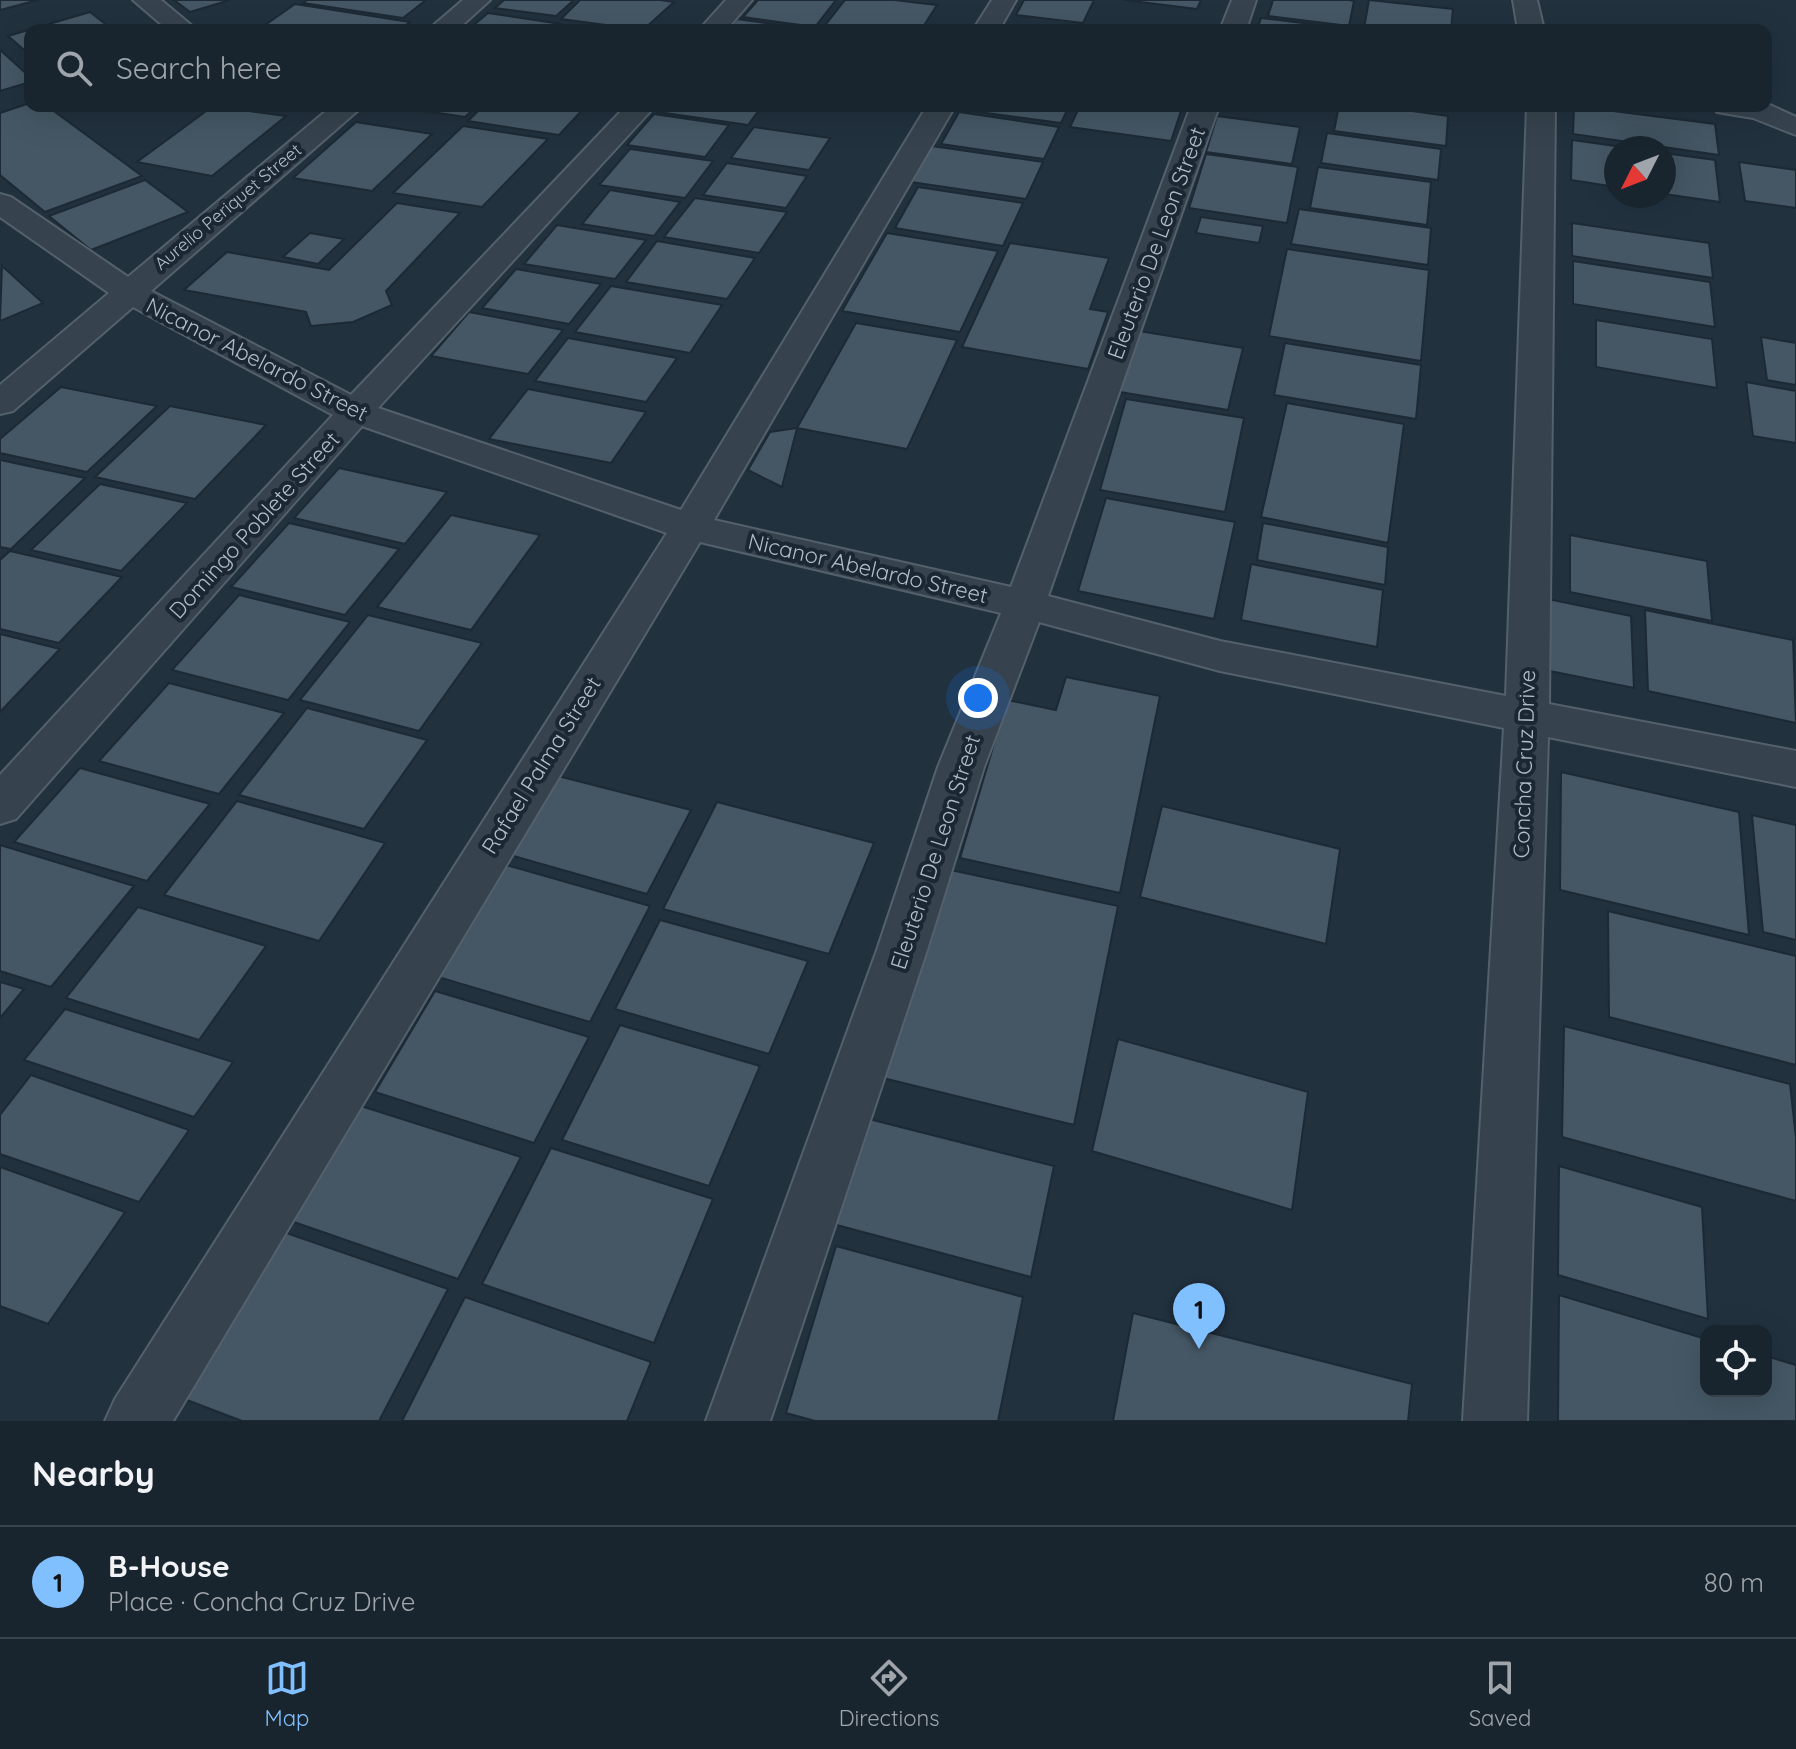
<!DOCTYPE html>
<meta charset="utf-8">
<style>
:root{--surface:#19252e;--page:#26313a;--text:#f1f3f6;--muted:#9fa5aa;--line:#37424a;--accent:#81c0ff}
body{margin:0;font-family:Quicksand,sans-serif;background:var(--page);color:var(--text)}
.controls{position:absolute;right:24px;bottom:24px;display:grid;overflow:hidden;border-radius:16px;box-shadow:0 8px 32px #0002}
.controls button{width:72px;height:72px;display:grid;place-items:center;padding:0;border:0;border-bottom:2px solid var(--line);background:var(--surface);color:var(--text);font:40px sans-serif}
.compass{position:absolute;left:1604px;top:136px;width:72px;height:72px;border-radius:50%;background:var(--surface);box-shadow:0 8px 32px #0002;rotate:228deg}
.you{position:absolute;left:978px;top:698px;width:28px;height:28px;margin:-20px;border:6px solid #fff;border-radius:50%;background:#1a73e8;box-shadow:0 0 0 12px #1a73e833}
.badge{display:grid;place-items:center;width:52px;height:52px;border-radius:50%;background:var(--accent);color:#111;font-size:26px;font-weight:700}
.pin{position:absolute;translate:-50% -66px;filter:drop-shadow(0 2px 4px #0008)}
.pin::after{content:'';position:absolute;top:42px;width:28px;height:24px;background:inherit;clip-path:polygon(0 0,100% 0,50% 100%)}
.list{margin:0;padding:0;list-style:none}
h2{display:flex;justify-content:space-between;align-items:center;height:104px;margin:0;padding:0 32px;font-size:34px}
h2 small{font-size:26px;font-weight:400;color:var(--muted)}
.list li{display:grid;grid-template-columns:52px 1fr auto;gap:24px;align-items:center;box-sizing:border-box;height:112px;padding:0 32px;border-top:2px solid var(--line)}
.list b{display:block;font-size:30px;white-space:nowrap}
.list p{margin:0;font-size:26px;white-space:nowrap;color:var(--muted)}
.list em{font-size:26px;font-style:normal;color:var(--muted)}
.icon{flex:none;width:44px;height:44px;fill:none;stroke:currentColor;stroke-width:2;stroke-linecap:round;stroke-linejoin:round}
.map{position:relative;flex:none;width:1796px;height:1421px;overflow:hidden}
.search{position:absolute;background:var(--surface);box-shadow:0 8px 32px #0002;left:24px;right:24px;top:24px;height:88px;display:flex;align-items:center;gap:20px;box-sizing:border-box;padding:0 28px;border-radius:16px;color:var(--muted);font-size:30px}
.sheet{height:216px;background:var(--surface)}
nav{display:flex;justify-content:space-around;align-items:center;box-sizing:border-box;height:112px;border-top:2px solid var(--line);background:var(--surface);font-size:22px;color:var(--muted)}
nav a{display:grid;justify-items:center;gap:4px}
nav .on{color:var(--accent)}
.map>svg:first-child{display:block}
.building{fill:#455765;stroke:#1d2a35;stroke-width:2}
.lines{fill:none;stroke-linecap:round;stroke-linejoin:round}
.minor-casing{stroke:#54606c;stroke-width:4}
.minor{fill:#36434e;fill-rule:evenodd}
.labels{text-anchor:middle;stroke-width:8;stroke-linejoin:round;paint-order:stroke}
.far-street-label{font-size:18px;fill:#b1bdca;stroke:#1b2833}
.street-label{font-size:22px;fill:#b1bdca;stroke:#1b2833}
</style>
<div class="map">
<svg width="1796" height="1421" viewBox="0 0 1796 1421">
<rect width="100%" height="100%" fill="#21313e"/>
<g class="building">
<polygon points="0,0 38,0 0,10"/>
<polygon points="174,0 230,0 190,12"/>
<polygon points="307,0 426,0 403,18 303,3"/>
<polygon points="504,0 574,0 556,16 495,8"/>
<polygon points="580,0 660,0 674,2 643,30 561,19"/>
<polygon points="758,0 836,0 815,27 743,17"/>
<polygon points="845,0 894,0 937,5 921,30 823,28"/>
<polygon points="1024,0 1094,0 1083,23 1016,15"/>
<polygon points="1124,0 1201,0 1197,9"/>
<polygon points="1273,0 1349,0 1354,1 1349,26 1268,16"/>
<polygon points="1369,0 1453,9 1451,30 1364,28"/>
<polygon points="295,4 410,22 399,30 258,30"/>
<polygon points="90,12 113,30 30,30 30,55 8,36"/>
<polygon points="488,13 561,24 555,30 468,30"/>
<polygon points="1261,18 1344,28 1257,30"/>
<polygon points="737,19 809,29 727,30"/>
<polygon points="0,50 30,77 30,82 0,91"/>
<polygon points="30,103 30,106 47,106 142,176 45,212 0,175 0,113"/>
<polygon points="213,106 286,116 212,176 137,162"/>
<polygon points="392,106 477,106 465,117"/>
<polygon points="483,106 586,106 559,135 468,121"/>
<polygon points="664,106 762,106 748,125 658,112"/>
<polygon points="959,106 1069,106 1061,123 957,109"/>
<polygon points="1080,106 1141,106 1181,111 1171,141 1070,127"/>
<polygon points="1339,106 1376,106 1448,116 1446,146 1334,131"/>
<polygon points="1574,106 1715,124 1719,155 1573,134"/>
<polygon points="959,112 1059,127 1044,159 941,144"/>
<polygon points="654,114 729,125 705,157 627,145"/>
<polygon points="1217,116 1300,127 1292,164 1206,152"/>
<polygon points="356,122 432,134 372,191 293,178"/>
<polygon points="463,126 548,139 482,207 393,193"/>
<polygon points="754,127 830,138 809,170 731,158"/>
<polygon points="1327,133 1441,149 1438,180 1321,163"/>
<polygon points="1572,140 1630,148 1616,148 1616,187 1571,180"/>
<polygon points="932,146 1043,162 1026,199 911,182"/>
<polygon points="630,149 713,161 685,198 599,185"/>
<polygon points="1664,153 1715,160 1720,202 1664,194"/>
<polygon points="1206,154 1298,167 1287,223 1189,208"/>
<polygon points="1739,162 1796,170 1796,208 1745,201"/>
<polygon points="727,163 807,176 786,208 703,195"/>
<polygon points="1318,167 1431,182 1427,225 1310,208"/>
<polygon points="145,180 188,212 91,250 49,216"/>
<polygon points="918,187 1023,203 1003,246 895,228"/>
<polygon points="610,190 680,202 654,236 582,224"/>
<polygon points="695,198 787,212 759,253 664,237"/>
<polygon points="397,203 460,213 386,291 392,305 353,322 311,326 306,312 184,290 227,252 329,270"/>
<polygon points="1299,209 1431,228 1428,265 1291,244"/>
<polygon points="1201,217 1263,226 1259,243 1196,233"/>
<polygon points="1572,223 1709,243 1713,278 1572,256"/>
<polygon points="557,225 646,240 615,279 524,264"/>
<polygon points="310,233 344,239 318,264 283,257"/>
<polygon points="887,233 998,251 960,332 842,311"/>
<polygon points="657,241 755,258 727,299 626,282"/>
<polygon points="1010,243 1109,258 1090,309 1108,312 1088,369 962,347"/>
<polygon points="1287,249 1429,270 1421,361 1269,336"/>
<polygon points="1573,261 1710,282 1715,327 1573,304"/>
<polygon points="2,266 43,303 0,321"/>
<polygon points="516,269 601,284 569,324 482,308"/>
<polygon points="611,286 722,305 690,353 575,332"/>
<polygon points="469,312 563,330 528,374 431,356"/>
<polygon points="1596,320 1712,339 1717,388 1596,367"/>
<polygon points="856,323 957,340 907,449 797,428"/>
<polygon points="1139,331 1243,348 1228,410 1120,392"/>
<polygon points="1761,337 1796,343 1796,385 1767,380"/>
<polygon points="568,338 677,358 646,402 535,381"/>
<polygon points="1285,343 1421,365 1416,419 1274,395"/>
<polygon points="1746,382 1796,391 1796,443 1753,436"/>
<polygon points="61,387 157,406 87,472 0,453 0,439"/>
<polygon points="528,389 646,412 611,463 489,439"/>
<polygon points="1126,399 1244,418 1225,512 1100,490"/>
<polygon points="1287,403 1404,424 1388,543 1261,517"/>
<polygon points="170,406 266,425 195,499 95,477"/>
<polygon points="797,428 782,487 748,470 770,432"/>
<polygon points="0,460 85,478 11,549 0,547"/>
<polygon points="339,468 447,492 405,544 294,518"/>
<polygon points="100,484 187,503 121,571 31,550"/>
<polygon points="1106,498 1235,522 1214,619 1078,591"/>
<polygon points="451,515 540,535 471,630 377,607"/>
<polygon points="289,523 399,549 345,615 231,587"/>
<polygon points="1263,523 1388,547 1385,585 1257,560"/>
<polygon points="1570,535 1707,561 1712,621 1570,592"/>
<polygon points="10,551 122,577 59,643 0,629 0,560"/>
<polygon points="1251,564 1383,590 1377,647 1241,620"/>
<polygon points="239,595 350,622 288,700 172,670"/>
<polygon points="1533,596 1631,616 1634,688 1530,667"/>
<polygon points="1645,610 1793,640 1796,723 1648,691"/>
<polygon points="368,615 482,643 419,731 300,700"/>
<polygon points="0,634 60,649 0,712"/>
<polygon points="1066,677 1160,696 1120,893 960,858 1007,700 1056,710"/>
<polygon points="169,683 284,713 219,794 99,761"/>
<polygon points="307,708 427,740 364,829 239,795"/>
<polygon points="80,768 210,804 147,881 14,842"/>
<polygon points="1561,772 1739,812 1749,935 1560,890"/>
<polygon points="558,776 691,810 647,894 510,855"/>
<polygon points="237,801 385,843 319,941 164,895"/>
<polygon points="717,802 874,843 829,954 663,909"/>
<polygon points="1162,806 1340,849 1326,944 1140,897"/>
<polygon points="1752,815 1796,825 1796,940 1763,932"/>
<polygon points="0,845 134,886 51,987 0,971"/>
<polygon points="506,865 650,906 590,1022 438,977"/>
<polygon points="946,869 1118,906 1074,1125 883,1078"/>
<polygon points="138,907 266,946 199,1040 66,998"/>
<polygon points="1608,911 1796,956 1796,1065 1609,1017"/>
<polygon points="660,920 808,961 769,1054 615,1009"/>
<polygon points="0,982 24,989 0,1018"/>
<polygon points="435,991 589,1037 534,1143 375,1092"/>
<polygon points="65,1009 233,1062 194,1117 24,1060"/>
<polygon points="620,1025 760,1066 709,1186 562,1140"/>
<polygon points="1564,1026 1790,1084 1796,1138 1796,1201 1562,1137"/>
<polygon points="1118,1039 1308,1092 1292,1210 1092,1151"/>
<polygon points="31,1075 189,1130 139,1202 0,1154 0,1115"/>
<polygon points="361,1106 521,1157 458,1279 291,1221"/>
<polygon points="865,1118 1054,1166 1031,1277 833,1224"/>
<polygon points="551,1148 713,1199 654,1343 482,1284"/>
<polygon points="1559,1166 1702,1207 1708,1319 1558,1275"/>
<polygon points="0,1167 125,1212 48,1324 0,1306"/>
<polygon points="272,1228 448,1289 379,1421 242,1421 171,1394"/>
<polygon points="836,1246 1023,1297 998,1421 815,1421 786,1413"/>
<polygon points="1559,1295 1706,1339 1706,1391 1766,1391 1766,1356 1796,1365 1796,1421 1558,1421"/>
<polygon points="465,1297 651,1362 627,1421 402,1421"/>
<polygon points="1133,1313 1412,1384 1408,1421 1113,1421"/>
</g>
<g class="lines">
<g class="minor-casing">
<g id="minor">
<polygon points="133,0 161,0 197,30 168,30"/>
<polygon points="463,0 490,0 457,30 428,30"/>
<polygon points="726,0 752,0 726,30 699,30"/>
<polygon points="992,0 1016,0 999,30 973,30"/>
<polygon points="1232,0 1256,0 1246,30 1220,30"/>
<polygon points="1513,0 1537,0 1544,30 1518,30"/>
<polygon points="1770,105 1796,117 1796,135 1753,118 1717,112 1713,106"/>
<polygon points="332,106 363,106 151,291 351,395 626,106 655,106 378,408 681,510 927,106 955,106 714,520 1011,587 1191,106 1219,106 1048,596 1220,641 1506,696 1527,106 1555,106 1549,704 1796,751 1796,787 1548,737 1527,1421 1463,1421 1504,728 1220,671 1039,622 984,767 927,950 770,1421 706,1421 877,950 938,767 1001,613 700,542 173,1421 105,1421 115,1399 667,533 362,426 16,819 0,824 0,775 333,415 133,307 13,411 0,414 0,385 109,293 0,217 0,194 11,197 128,277"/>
</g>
</g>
<use href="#minor" class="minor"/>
</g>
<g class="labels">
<g class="far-street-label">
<text transform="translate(228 207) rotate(-40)" y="6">Aurelio Periquet Street</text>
</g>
<g class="street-label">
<text transform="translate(1156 243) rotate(-70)" y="8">Eleuterio De Leon Street</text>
<text transform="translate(257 359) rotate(27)" y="8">Nicanor Abelardo Street</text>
<text transform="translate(254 525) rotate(-48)" y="8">Domingo Poblete Street</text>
<text transform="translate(868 568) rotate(13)" y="8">Nicanor Abelardo Street</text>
<text transform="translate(1524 764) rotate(-88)" y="8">Concha Cruz Drive</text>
<text transform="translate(541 765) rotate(-58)" y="8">Rafael Palma Street</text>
<text transform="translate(935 852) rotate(-72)" y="8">Eleuterio De Leon Street</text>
</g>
</g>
</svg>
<div class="controls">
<button><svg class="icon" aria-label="locate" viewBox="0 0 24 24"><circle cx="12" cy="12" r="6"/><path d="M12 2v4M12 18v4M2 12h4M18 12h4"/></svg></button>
</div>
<svg class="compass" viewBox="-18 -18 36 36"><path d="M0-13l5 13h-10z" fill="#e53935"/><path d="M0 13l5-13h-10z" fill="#9fa5aa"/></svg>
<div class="you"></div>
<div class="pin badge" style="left:1199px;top:1349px">1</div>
<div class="search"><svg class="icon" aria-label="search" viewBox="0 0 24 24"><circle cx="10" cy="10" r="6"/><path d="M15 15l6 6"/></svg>Search here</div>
</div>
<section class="sheet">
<h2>Nearby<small></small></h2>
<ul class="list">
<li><span class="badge">1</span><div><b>B-House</b><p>Place · Concha Cruz Drive</p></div><em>80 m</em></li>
</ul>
</section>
<nav>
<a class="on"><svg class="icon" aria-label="map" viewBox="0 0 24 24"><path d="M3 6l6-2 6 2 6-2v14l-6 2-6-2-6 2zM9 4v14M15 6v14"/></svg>Map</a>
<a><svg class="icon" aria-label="directions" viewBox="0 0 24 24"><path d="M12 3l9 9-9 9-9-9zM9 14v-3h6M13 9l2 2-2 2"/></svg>Directions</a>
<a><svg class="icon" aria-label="saved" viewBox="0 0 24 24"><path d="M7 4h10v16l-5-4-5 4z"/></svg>Saved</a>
</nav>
